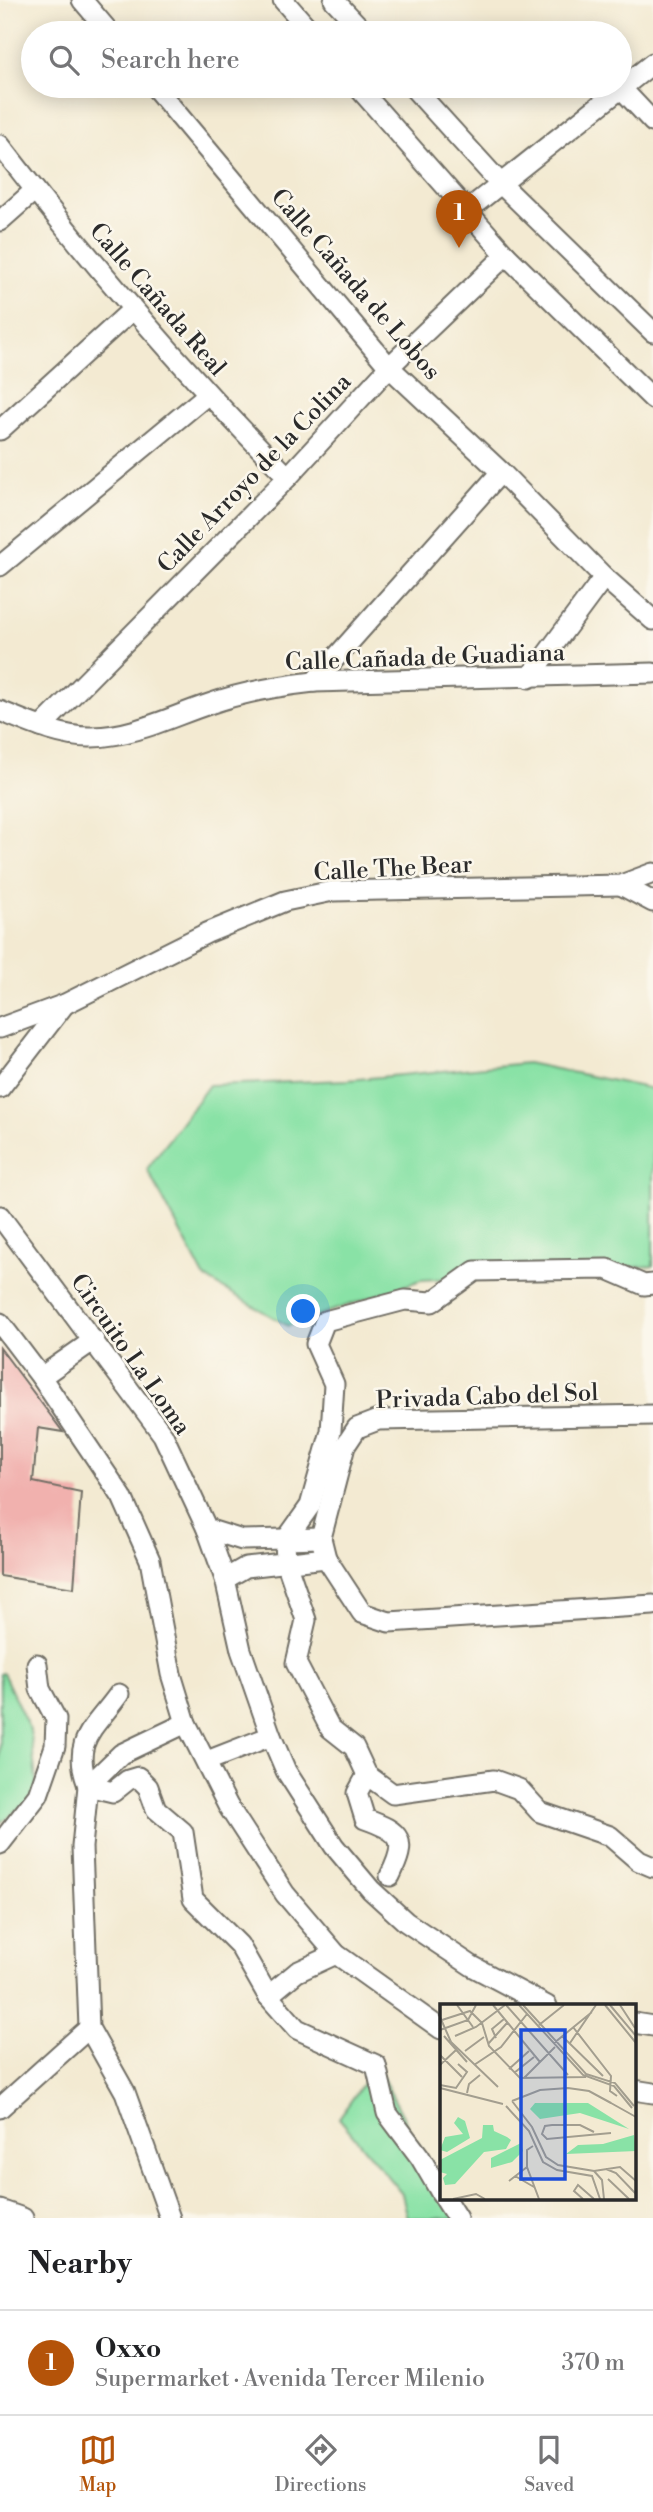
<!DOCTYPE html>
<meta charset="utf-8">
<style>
:root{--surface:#fff;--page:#f2f2f2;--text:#202124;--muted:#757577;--line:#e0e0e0;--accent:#b45309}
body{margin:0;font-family:"Libre Bodoni",serif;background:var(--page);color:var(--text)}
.you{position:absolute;left:304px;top:1312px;width:24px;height:24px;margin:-18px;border:5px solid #fff;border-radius:50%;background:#1a73e8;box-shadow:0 0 0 10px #1a73e833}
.badge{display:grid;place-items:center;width:46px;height:46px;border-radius:50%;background:var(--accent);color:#fff;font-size:23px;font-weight:700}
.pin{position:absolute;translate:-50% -58px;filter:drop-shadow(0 2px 4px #0008)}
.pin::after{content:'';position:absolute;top:37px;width:24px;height:21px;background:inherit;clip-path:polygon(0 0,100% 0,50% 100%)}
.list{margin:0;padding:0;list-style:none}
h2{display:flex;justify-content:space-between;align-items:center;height:91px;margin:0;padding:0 28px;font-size:30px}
h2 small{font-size:23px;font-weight:400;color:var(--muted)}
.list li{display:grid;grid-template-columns:46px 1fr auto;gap:21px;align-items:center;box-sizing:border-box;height:105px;padding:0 28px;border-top:2px solid var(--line)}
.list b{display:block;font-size:26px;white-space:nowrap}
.list p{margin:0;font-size:23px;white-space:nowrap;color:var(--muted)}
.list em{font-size:23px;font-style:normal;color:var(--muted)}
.icon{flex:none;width:38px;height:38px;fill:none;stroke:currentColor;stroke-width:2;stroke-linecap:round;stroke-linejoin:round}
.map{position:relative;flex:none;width:653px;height:2218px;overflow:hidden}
.search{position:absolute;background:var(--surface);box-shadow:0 4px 18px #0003;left:21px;right:21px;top:21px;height:77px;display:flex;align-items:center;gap:18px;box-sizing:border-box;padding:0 24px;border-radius:38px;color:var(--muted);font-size:26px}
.sheet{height:196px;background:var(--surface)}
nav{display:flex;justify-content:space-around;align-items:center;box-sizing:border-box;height:98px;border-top:2px solid var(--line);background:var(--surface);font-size:19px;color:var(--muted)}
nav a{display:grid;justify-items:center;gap:4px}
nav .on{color:var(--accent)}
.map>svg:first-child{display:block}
.green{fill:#89e2a6;stroke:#5a8668;stroke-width:2}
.building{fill:#f1b1ae}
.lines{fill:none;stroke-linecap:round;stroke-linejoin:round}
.minor-casing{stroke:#716e65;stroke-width:23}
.minor{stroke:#fff;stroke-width:19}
.labels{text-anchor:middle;stroke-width:5;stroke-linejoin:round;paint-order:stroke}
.street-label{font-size:24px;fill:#2b2b2b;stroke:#fbf7ec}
.inset-road{fill:none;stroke:#a39e8f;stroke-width:2}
.view{fill:#1d4ed8;fill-opacity:0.15;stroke:#1d4ed8;stroke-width:3.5}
.inset-edge{fill:none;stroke:#2b2b2b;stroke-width:3.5}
</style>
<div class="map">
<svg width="653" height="2218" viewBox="0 0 653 2218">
<rect width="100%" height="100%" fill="#fbf7ec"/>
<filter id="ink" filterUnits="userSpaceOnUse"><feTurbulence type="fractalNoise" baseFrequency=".0143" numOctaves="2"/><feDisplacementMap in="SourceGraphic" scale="14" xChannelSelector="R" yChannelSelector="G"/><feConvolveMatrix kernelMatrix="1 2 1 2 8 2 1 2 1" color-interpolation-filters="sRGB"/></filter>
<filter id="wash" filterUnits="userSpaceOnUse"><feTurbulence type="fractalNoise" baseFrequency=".00686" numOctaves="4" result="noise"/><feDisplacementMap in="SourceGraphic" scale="28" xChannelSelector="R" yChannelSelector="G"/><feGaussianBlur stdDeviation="1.57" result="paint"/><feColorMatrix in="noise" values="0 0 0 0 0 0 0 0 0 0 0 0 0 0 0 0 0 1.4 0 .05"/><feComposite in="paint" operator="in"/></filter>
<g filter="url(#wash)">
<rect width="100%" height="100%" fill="#f3ead2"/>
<g class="green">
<polygon points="527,1063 653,1089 653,1266 421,1280 288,1326 204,1277 147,1169 209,1085 348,1080"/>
<polygon points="3,1673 30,1730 38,1795 0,1823 0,1674"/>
<polygon points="376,2065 456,2218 408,2218 402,2194 339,2118"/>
</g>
<g id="blocks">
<polygon class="building" points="0,1348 63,1432 38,1428 33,1482 81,1492 74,1588 0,1576"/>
</g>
</g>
<g filter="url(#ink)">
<use href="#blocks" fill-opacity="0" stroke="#716e65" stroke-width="2"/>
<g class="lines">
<g class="minor-casing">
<g id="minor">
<polyline points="82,0 110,33"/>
<polyline points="283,0 312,33"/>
<polyline points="334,0 365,33"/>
<polyline points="154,86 389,367 501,472 604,577 653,620"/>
<polyline points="357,86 506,255 653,399"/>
<polyline points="412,86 500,183 653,332"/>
<polyline points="621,88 653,122"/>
<path d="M0,145C90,262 184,372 288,477"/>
<polyline points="465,212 653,63"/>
<polyline points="0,221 35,190"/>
<polyline points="0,430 132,310"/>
<polyline points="0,566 207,395"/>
<polyline points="529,678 604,577"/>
<polyline points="314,682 501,472"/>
<path d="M0,711C27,722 62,738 92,737C135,736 170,717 209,704C243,692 278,686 314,682L653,673"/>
<polyline points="41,727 288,477 389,367 506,255"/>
<polyline points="621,885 653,902"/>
<polyline points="0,1028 65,1004 207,933 285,901 333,891 621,885 653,873"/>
<polyline points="0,1088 64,1005"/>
<polyline points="0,1216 163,1435 207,1529 225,1579 241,1650 271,1736 286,1771 334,1846 371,1890 406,1922 472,1966 547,2006"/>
<polyline points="653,1284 644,1285 607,1269 475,1271 432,1302 405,1300 325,1321 316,1344 334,1384 331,1431 310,1506 285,1541 286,1562 306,1620 296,1663 330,1728 354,1747 367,1775 393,1794 494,1780 519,1789 540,1812 610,1836 639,1861 653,1867"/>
<polyline points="0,1323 41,1377 122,1497 150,1560 171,1674 186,1723 228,1806 285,1894 336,1954 441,2029"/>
<polyline points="41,1377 94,1340"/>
<polyline points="653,1415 378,1420 357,1428 345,1446 321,1538 326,1558 362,1613 389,1622 653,1605"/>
<polyline points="207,1529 242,1540 321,1538"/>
<polyline points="225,1579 246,1567 326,1558"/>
<path d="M119,1694C93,1730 71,1741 88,1786L113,1792L128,1780L138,1777L148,1787L156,1809L183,1832L193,1899L239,1945L268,1996L297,2029L376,2065L387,2113L420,2157L441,2193"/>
<polyline points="207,1761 271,1736"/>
<path d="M367,1775L357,1793L365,1819C402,1832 408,1840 390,1876"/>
<polyline points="0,1844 38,1795 55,1746 56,1719 40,1689 37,1664"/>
<polyline points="268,1996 297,1972 336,1954"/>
<polyline points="634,2023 653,2026"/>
<polyline points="634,2090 653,2093"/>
<polyline points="0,2108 89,2028"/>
<polyline points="445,2199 457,2218"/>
<polyline points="0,2210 23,2218"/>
<polyline points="170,2218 125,2092 89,2028 82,1847 88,1786 121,1754 186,1723"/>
</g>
</g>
<use href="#minor" class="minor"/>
</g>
</g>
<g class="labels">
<g class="street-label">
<text transform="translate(356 284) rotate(49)" y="8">Calle Cañada de Lobos</text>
<text transform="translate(158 299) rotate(49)" y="8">Calle Cañada Real</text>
<text transform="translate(254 473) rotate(-46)" y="8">Calle Arroyo de la Colina</text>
<text transform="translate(425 657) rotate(-2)" y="8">Calle Cañada de Guadiana</text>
<text transform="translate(393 868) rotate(-3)" y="8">Calle The Bear</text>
<text transform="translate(131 1354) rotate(55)" y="8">Circuito La Loma</text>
<text transform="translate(487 1396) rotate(-2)" y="8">Privada Cabo del Sol</text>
</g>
</g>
<g transform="translate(440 2004)">
<rect width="196" height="196" fill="#f3ead2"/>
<path d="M95,99H148L189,125L140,109L100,115L90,105ZM18,113L25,117L30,134L7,148L0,146L5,133L23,130L14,119ZM43,121H53L54,127L67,133L71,136L66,145L44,148L15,180L5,181L3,174L7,170L0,168V156L42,134ZM194,131L196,147L126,150L138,141L163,140ZM81,139L83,147L72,158L51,164V154Z" fill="#89e2a6"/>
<path class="inset-road" d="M17,1L33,23M53,1L100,58M66,1L128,71M79,1L143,71L174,82L192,104M83,1L146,70L175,79L194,102M165,1L196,39M170,1L196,32M180,1L195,24M0,13L11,38L58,83M2,16L30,7L42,19M42,19L49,42L80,74L146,73M99,21L124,1M133,23L171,72L170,87L177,92M0,26L28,16L36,1M4,32L27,58M15,32L36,23L65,1M122,32L163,72M56,34L52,25L64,15M114,39L152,8M130,39L156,1M48,40L67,19M25,47L44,33M0,51L22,73M0,61L16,46M34,61L61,43L87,10M69,65L89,47M74,69L94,53M84,74L115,43M0,81L16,84L27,68L18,60M0,84L63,100M27,89L29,80L40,71M162,94L196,113M72,97L92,123L106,153L118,161L154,167L162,176L164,195M72,97L100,86L128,84L149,87L171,99M66,102L89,127L103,158L117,166L152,172L160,195M154,128L140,121H112L105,122L102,130L107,135L171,129M93,142L87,146V163L99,195M166,165L176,169L196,190M154,167L180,163L196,177M75,172L94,183M168,175L189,195M69,177L87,163M13,195L36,190L45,195M143,195L134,187L138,181L154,195"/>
<path class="view" d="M81,26H125V175H81Z"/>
<rect width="196" height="196" class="inset-edge"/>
</g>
</svg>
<div class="you"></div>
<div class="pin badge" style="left:459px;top:248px">1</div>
<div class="search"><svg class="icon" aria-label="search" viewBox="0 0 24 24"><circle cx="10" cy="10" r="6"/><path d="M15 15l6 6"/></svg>Search here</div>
</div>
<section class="sheet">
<h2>Nearby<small></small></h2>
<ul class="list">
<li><span class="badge">1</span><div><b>Oxxo</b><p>Supermarket · Avenida Tercer Milenio</p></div><em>370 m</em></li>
</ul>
</section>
<nav>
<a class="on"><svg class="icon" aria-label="map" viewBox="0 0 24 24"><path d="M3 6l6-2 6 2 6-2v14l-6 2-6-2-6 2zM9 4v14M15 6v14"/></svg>Map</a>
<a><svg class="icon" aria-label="directions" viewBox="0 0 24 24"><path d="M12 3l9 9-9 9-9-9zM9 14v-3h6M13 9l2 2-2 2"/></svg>Directions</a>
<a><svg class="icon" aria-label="saved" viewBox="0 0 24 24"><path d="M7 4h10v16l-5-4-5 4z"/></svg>Saved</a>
</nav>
